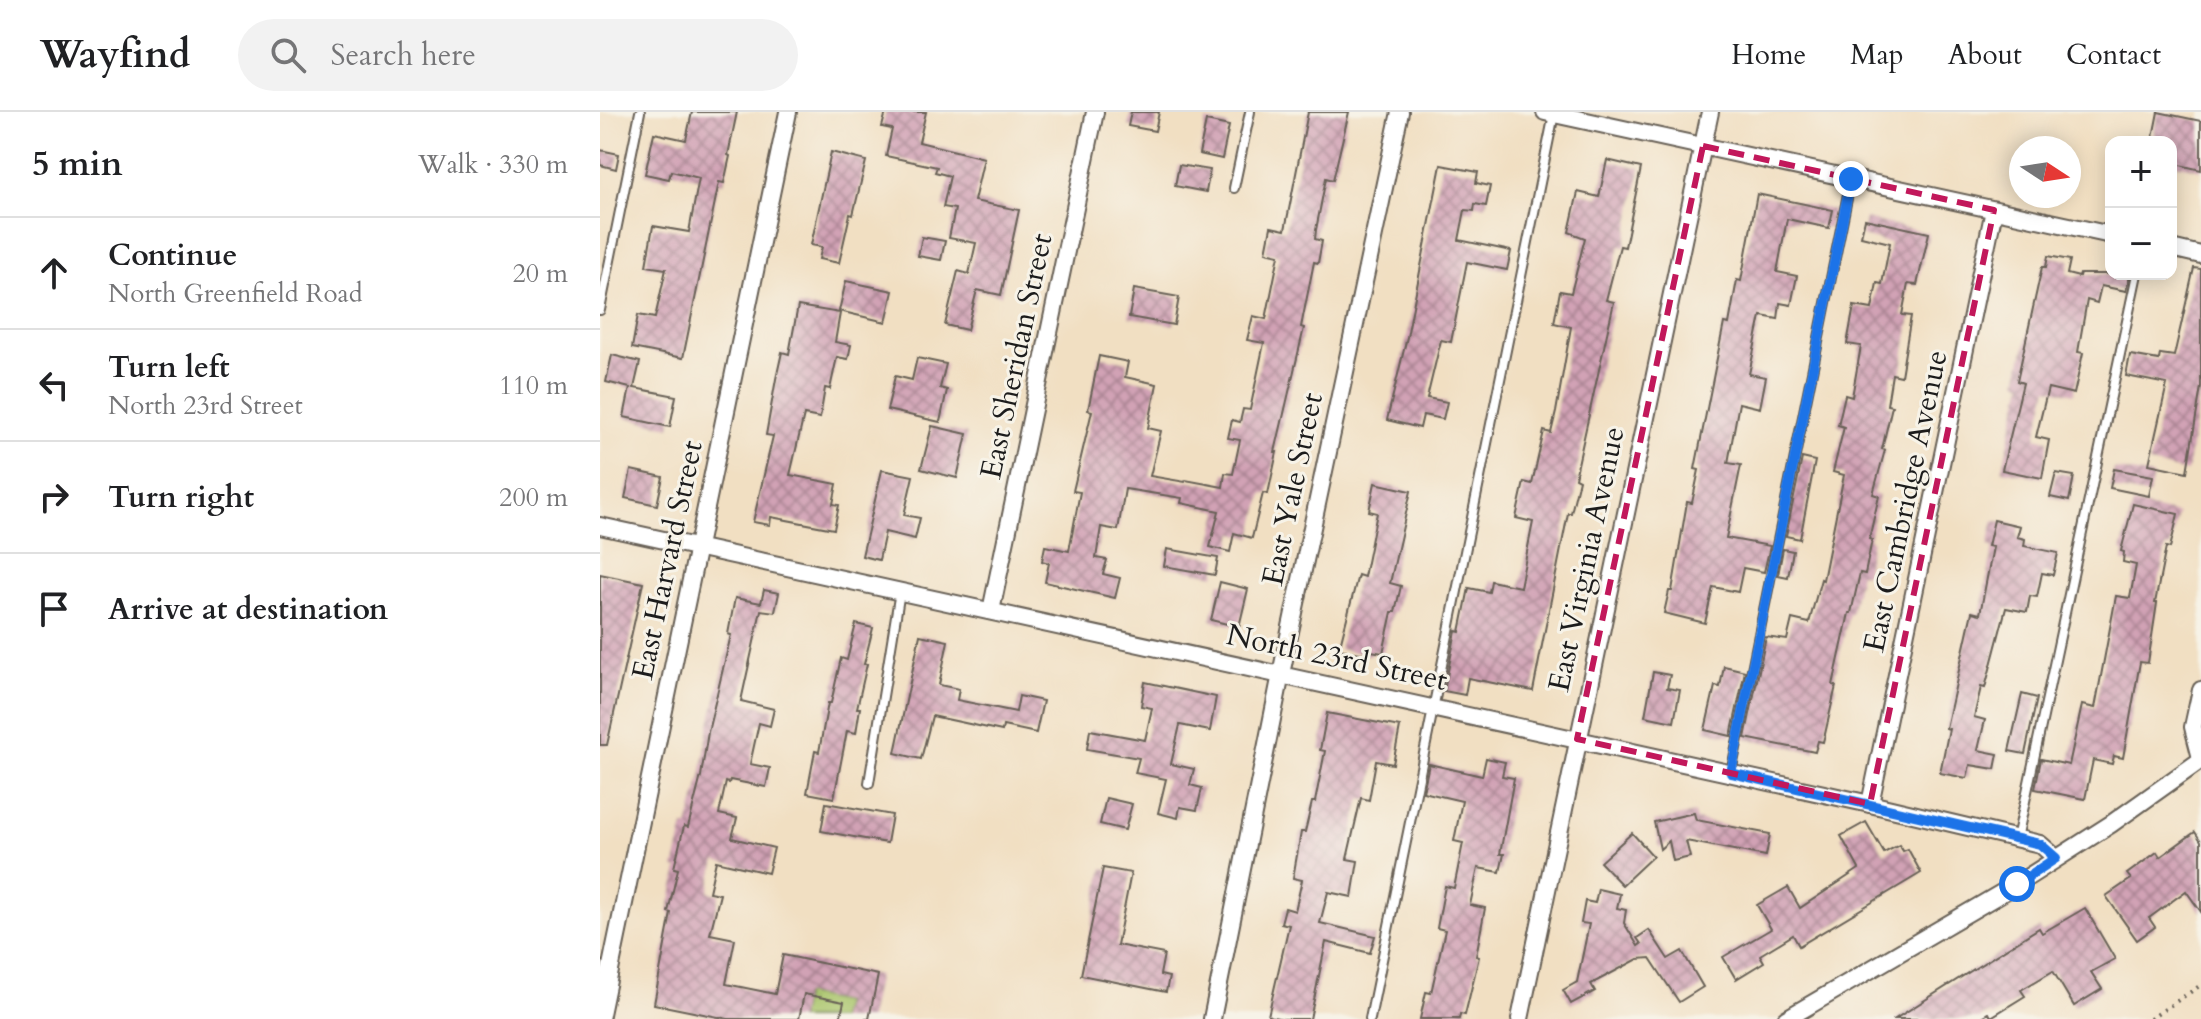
<!DOCTYPE html>
<meta charset="utf-8">
<style>
:root{--surface:#fff;--page:#f2f2f2;--text:#202124;--muted:#757577;--line:#e0e0e0}
body{margin:0;font-family:Cardo,serif;background:var(--page);color:var(--text)}
.controls{position:absolute;right:24px;top:24px;display:grid;overflow:hidden;border-radius:16px;box-shadow:0 4px 20px #0003}
.controls button{width:72px;height:72px;display:grid;place-items:center;padding:0;border:0;border-bottom:2px solid var(--line);background:var(--surface);color:var(--text);font:40px sans-serif}
.compass{position:absolute;left:1409px;top:24px;width:72px;height:72px;border-radius:50%;background:var(--surface);box-shadow:0 4px 20px #0003;rotate:102deg}
.stop{position:absolute;width:24px;height:24px;margin:-18px;border:6px solid #1a73e8;border-radius:50%;background:#fff}
.stop.end{background:#1a73e8;border-color:#fff;box-shadow:0 2px 8px #0008}
.list{margin:0;padding:0;list-style:none}
h2{display:flex;justify-content:space-between;align-items:center;height:104px;margin:0;padding:0 32px;font-size:34px}
h2 small{font-size:26px;font-weight:400;color:var(--muted)}
.list li{display:grid;grid-template-columns:52px 1fr auto;gap:24px;align-items:center;box-sizing:border-box;height:112px;padding:0 32px;border-top:2px solid var(--line)}
.list b{display:block;font-size:30px;white-space:nowrap}
.list p{margin:0;font-size:26px;white-space:nowrap;color:var(--muted)}
.list em{font-size:26px;font-style:normal;color:var(--muted)}
.icon{flex:none;width:44px;height:44px;fill:none;stroke:currentColor;stroke-width:2;stroke-linecap:round;stroke-linejoin:round}
.map{position:relative;flex:none;width:1601px;height:907px;overflow:hidden}
header{display:flex;align-items:center;gap:48px;box-sizing:border-box;height:112px;padding:0 40px;background:var(--surface);border-bottom:2px solid var(--line)}
header strong{font-size:38px}
nav{display:flex;gap:44px;margin-inline-start:auto;font-size:28px}
.search{width:560px;height:72px;background:var(--page);display:flex;align-items:center;gap:20px;box-sizing:border-box;padding:0 28px;border-radius:44px;color:var(--muted);font-size:30px}
main{display:flex}
aside{flex:1;background:var(--surface)}
.map>svg:first-child{display:block}
.grass{fill:url(#grass-tufts);stroke:#627044;stroke-width:2}
.building{fill:url(#building-cross-hatch)}
.lines{fill:none;stroke-linecap:round;stroke-linejoin:round}
.lane-casing{stroke:#676056;stroke-width:12}
.street-casing{stroke:#676056;stroke-width:20}
.path{stroke:#676056;stroke-width:4;stroke-dasharray:2 6;stroke-linecap:butt}
.lane{stroke:#fff;stroke-width:8}
.street{stroke:#fff;stroke-width:16}
.route{stroke:#1a73e8;stroke-width:10}
.marked{fill:none;stroke:#c2185b;stroke-width:6;stroke-dasharray:16 10;stroke-linejoin:round}
.labels{text-anchor:middle;stroke-width:6;stroke-linejoin:round;paint-order:stroke}
.street-label{font-size:30px;fill:#1c1c1c;stroke:#f7f3e8}
</style>
<header>
<strong>Wayfind</strong>
<div class="search"><svg class="icon" aria-label="search" viewBox="0 0 24 24"><circle cx="10" cy="10" r="6"/><path d="M15 15l6 6"/></svg>Search here</div>
<nav><a>Home</a><a>Map</a><a>About</a><a>Contact</a></nav>
</header>
<main>
<aside>
<h2>5 min<small>Walk · 330 m</small></h2>
<ul class="list">
<li><svg class="icon" aria-label="ahead" viewBox="0 0 24 24"><path d="M12 20V5M6 11l6-6 6 6"/></svg><div><b>Continue</b><p>North Greenfield Road</p></div><em>20 m</em></li>
<li><svg class="icon" aria-label="left" viewBox="0 0 24 24"><path d="M17 20v-9H6M10 6l-5 5 5 5"/></svg><div><b>Turn left</b><p>North 23rd Street</p></div><em>110 m</em></li>
<li><svg class="icon" aria-label="right" viewBox="0 0 24 24"><path d="M7 20v-9h11M14 6l5 5-5 5"/></svg><div><b>Turn right</b></div><em>200 m</em></li>
<li><svg class="icon" aria-label="arrive" viewBox="0 0 24 24"><path d="M6 21V4h12l-3 4 3 4H6"/></svg><div><b>Arrive at destination</b></div></li>
</ul>
</aside>
<div class="map">
<svg width="1601" height="907" viewBox="0 0 1601 907">
<defs>
<pattern id="grass-tufts" width="24" height="20" patternUnits="userSpaceOnUse" patternTransform="scale(2)"><rect width="24" height="20" fill="#a9c56b"/><path d="M3 7l-1-3M5 7V3M7 7l1-3M15 17l-1-3M17 17v-4M19 17l1-3" fill="none" stroke="#91a95c"/></pattern>
<pattern id="building-cross-hatch" width="8" height="8" patternUnits="userSpaceOnUse" patternTransform="scale(2)"><rect width="8" height="8" fill="#d1a2b5"/><path d="M0 0l8 8M0 8l8-8" fill="none" stroke="#a98392"/></pattern>
</defs>
<rect width="100%" height="100%" fill="#f7f3e8"/>
<filter id="ink" filterUnits="userSpaceOnUse"><feTurbulence type="fractalNoise" baseFrequency=".0125" numOctaves="2"/><feDisplacementMap in="SourceGraphic" scale="16" xChannelSelector="R" yChannelSelector="G"/><feConvolveMatrix kernelMatrix="1 2 1 2 8 2 1 2 1" color-interpolation-filters="sRGB"/></filter>
<filter id="wash" filterUnits="userSpaceOnUse"><feTurbulence type="fractalNoise" baseFrequency=".006" numOctaves="4" result="noise"/><feDisplacementMap in="SourceGraphic" scale="32" xChannelSelector="R" yChannelSelector="G"/><feGaussianBlur stdDeviation="1.8" result="paint"/><feColorMatrix in="noise" values="0 0 0 0 0 0 0 0 0 0 0 0 0 0 0 0 0 1.4 0 .05"/><feComposite in="paint" operator="in"/></filter>
<g filter="url(#wash)">
<rect width="100%" height="100%" fill="#f1dfc2"/>
<polygon class="grass" points="204,882 244,890 240,907 199,907"/>
<g id="blocks">
<g class="building">
<polygon points="92,0 137,0 128,43 130,44 124,71 119,70 83,246 32,236 38,203 55,206 66,157 46,154 53,114 89,120 99,66 71,59 69,67 45,62 54,21 86,28"/>
<polygon points="286,0 326,0 319,30 384,46 374,89 419,98 401,183 377,178 367,218 345,213 358,159 369,162 376,131 349,126 355,97 343,95 350,64 335,60 337,55 286,44 292,17 282,15"/>
<polygon points="531,0 559,0 555,19 528,14"/>
<polygon points="708,0 749,0 733,68 726,66 716,118 715,127 722,129 718,151 714,150 701,215 704,216 675,340 677,340 668,382 663,381 652,426 634,421 630,440 610,435 619,399 581,391 582,386 525,377 518,418 501,415 496,446 507,448 503,462 520,466 515,486 445,470 449,451 442,449 445,434 469,439 480,380 473,379 492,299 488,298 499,244 528,250 525,265 557,272 548,316 561,319 550,364 585,370 586,368 623,375 625,361 633,362 640,328 628,326 632,308 640,310 643,297 650,298 664,231 647,228 653,204 666,207 679,143 666,140 671,115 685,118"/>
<polygon points="1558,0 1601,9 1601,58 1571,51 1571,30 1552,30"/>
<polygon points="606,9 629,14 622,47 599,42"/>
<polygon points="0,38 19,42 16,57 0,53"/>
<polygon points="231,40 266,49 253,103 250,102 239,151 219,147 222,135 211,133"/>
<polygon points="1007,48 1041,56 1025,135 1020,134 1006,188 1014,190 975,366 979,368 971,401 968,401 933,579 868,566 865,583 844,579 856,519 860,520 869,476 889,480 891,469 920,475 933,410 916,406 924,370 932,372 944,319 951,321 956,300 971,215 954,211 960,179 971,181 985,126 969,120 978,80 999,85"/>
<polygon points="579,53 610,58 606,80 575,74"/>
<polygon points="841,53 878,60 876,71 890,74 886,94 875,92 874,99 865,98 859,128 911,139 907,158 867,150 851,230 841,228 827,286 847,290 843,307 823,303 820,316 787,308 807,225"/>
<polygon points="1157,82 1233,98 1229,116 1187,107 1177,160 1197,164 1191,193 1180,191 1178,207 1161,204 1149,262 1166,265 1160,296 1139,291 1128,351 1141,353 1126,426 1170,434 1164,460 1143,456 1138,480 1113,475 1105,511 1064,501 1069,479 1072,479 1087,390 1092,391 1099,358 1095,357 1124,211 1129,212 1137,168 1141,169"/>
<polygon points="1265,107 1329,121 1317,173 1308,172 1302,203 1311,204 1301,264 1292,262 1287,293 1292,294 1282,337 1285,338 1273,382 1279,384 1269,427 1272,428 1265,462 1260,461 1251,501 1249,501 1233,573 1236,574 1225,622 1223,630 1218,629 1215,640 1145,626 1166,525 1187,528 1192,507 1209,511 1221,467 1223,468 1244,363 1233,360 1244,315 1238,313 1245,283 1252,285 1261,234 1247,232 1254,194 1272,197 1277,171 1282,172 1290,131 1261,124"/>
<polygon points="322,125 345,129 341,148 318,144"/>
<polygon points="1448,144 1470,148 1467,162 1479,165 1480,162 1530,162 1526,179 1501,174 1497,191 1487,188 1478,240 1483,241 1474,282 1448,276 1436,325 1449,328 1442,366 1402,358 1423,271 1417,269 1442,155 1446,155"/>
<polygon points="1594,156 1601,157 1601,275 1587,360 1549,352 1567,272 1526,264 1530,243 1559,248 1560,242 1574,244"/>
<polygon points="246,169 293,179 286,210 239,199"/>
<polygon points="534,177 579,185 574,213 529,205"/>
<polygon points="198,194 240,201 235,230 251,233 248,247 237,245 230,277 225,276 220,306 204,303 190,363 237,372 233,392 239,393 234,417 171,405 170,413 153,410 173,324 166,323 176,267 182,240 189,242"/>
<polygon points="12,243 40,250 34,276 76,284 70,315 24,305 30,276 6,270"/>
<polygon points="317,246 346,252 340,276 347,278 340,310 287,298 295,264 312,268"/>
<polygon points="332,314 367,322 357,366 321,357"/>
<polygon points="1202,346 1215,349 1200,427 1186,424"/>
<polygon points="1514,357 1553,364 1549,384 1510,376"/>
<polygon points="31,358 63,365 57,393 25,386"/>
<polygon points="282,358 313,364 304,403 320,406 315,427 285,420 279,448 262,444"/>
<polygon points="1456,361 1474,364 1469,389 1450,385"/>
<polygon points="775,371 811,379 790,471 801,474 795,500 792,500 783,541 771,539 770,543 739,537 758,463 764,465 777,401 769,399"/>
<polygon points="1533,392 1578,402 1570,436 1566,435 1555,491 1557,491 1548,551 1540,550 1523,646 1514,644 1512,652 1493,648 1485,687 1435,677 1441,647 1469,653 1482,593 1495,596 1516,484 1530,486 1536,453 1523,450 1524,440 1521,439"/>
<polygon points="1394,408 1420,414 1417,425 1425,427 1424,434 1458,441 1453,463 1442,461 1437,485 1430,484 1427,500 1406,496 1385,576 1381,575 1374,605 1385,608 1378,638 1398,642 1395,657 1370,653 1367,666 1340,661 1349,617 1346,616 1372,500 1380,502 1393,435 1388,434"/>
<polygon points="567,437 618,446 615,463 564,454"/>
<polygon points="1183,437 1193,439 1188,465 1178,463"/>
<polygon points="0,462 43,471 7,633 0,633"/>
<polygon points="620,470 648,477 639,515 611,508"/>
<polygon points="164,478 179,481 175,500 161,498 141,589 174,597 170,614 159,611 150,652 170,656 166,675 130,668 129,671 126,670 119,702 137,706 132,726 174,736 168,761 116,749 109,780 120,782 110,822 135,827 126,872 175,882 183,843 278,863 269,907 240,907 244,890 204,882 199,907 128,907 54,892 71,801 68,800 78,757 74,756 84,714 88,715 101,664 108,620 131,523 128,522 135,486 161,491"/>
<polygon points="256,512 273,516 264,552 267,552 257,596 260,596 256,621 247,619 234,686 207,681 215,639 219,640 228,591 231,591 241,546 247,548"/>
<polygon points="320,523 348,529 339,573 359,577 357,588 416,600 419,584 443,589 436,621 403,614 402,619 332,604 321,647 295,641"/>
<polygon points="1124,554 1145,559 1131,624 1105,618 1115,574 1120,575"/>
<polygon points="1053,560 1070,563 1067,576 1080,578 1074,610 1045,604"/>
<polygon points="545,570 616,585 610,619 580,613 571,652 594,657 590,673 602,676 597,698 580,695 578,706 558,701 566,667 535,661 539,646 487,637 490,618 545,628 552,596 541,594"/>
<polygon points="1422,582 1437,586 1425,642 1409,639"/>
<polygon points="727,601 800,615 793,652 776,649 769,688 761,686 747,747 758,749 752,785 728,780 720,811 775,824 770,841 726,830 710,907 683,907 668,904 689,813 681,811 685,796 695,799 702,768 693,766 701,720 705,720 712,690 715,690 725,639 720,638"/>
<polygon points="886,646 905,650 902,664 914,666 900,742 904,742 900,760 878,756 870,793 885,796 876,844 879,845 865,903 860,902 859,907 820,907 826,880 831,881 845,818 837,816 845,774 854,776 863,731 854,729 862,689 823,680 829,652 882,664"/>
<polygon points="506,686 532,692 525,718 500,712"/>
<polygon points="226,691 292,703 287,731 221,719"/>
<polygon points="1094,701 1096,708 1170,722 1166,744 1086,729 1090,745 1073,749 1069,729 1060,737 1054,710"/>
<polygon points="1266,710 1284,741 1299,733 1303,739 1308,737 1321,761 1199,834 1193,823 1160,843 1164,850 1136,867 1123,845 1171,817 1157,793 1188,775 1200,796 1259,757 1241,724"/>
<polygon points="1595,720 1601,729 1601,800 1586,779 1549,806 1555,815 1537,828 1506,784 1531,767 1527,762 1557,740 1560,745"/>
<polygon points="1032,721 1053,744 1022,773 1000,750"/>
<polygon points="503,756 531,761 517,833 564,842 560,863 569,865 566,880 481,863"/>
<polygon points="998,777 1020,782 1017,796 1026,798 1024,811 1038,834 1041,832 1037,826 1049,818 1068,847 1082,839 1103,875 1079,890 1050,846 1038,847 991,872 995,879 971,892 963,878 977,870 989,812 981,811 985,789 995,791"/>
<polygon points="1485,796 1515,847 1491,860 1502,877 1474,894 1453,859 1421,878 1425,884 1391,905 1389,901 1379,907 1295,907 1439,816 1442,821"/>
</g>
</g>
</g>
<g filter="url(#ink)">
<use href="#blocks" fill-opacity="0" stroke="#676056" stroke-width="2"/>
<g class="lines">
<g class="lane-casing">
<g id="lane">
<polyline points="634,76 650,0"/>
<polyline points="0,198 40,0"/>
<polyline points="1131,661 1251,67"/>
<polyline points="269,671 300,479"/>
<polyline points="1417,727 1537,162"/>
<polyline points="770,907 954,2"/>
</g>
</g>
<g class="street-casing">
<g id="street">
<polyline points="945,0 1511,123"/>
<polyline points="1571,136 1601,143"/>
<polyline points="0,414 1270,692 1440,732 1456,746"/>
<polyline points="391,499 495,0"/>
<polyline points="1601,578 1593,615 1601,646"/>
<polyline points="1270,692 1394,98"/>
<polyline points="0,907 188,0"/>
<polyline points="612,907 681,562 800,0"/>
<polyline points="920,907 1110,0"/>
<polyline points="1186,907 1417,772 1511,712 1601,648"/>
</g>
</g>
<polyline class="path" points="1550,907 1601,873"/>
<use href="#lane" class="lane"/>
<use href="#street" class="street"/>
</g>
</g>
<g class="lines" filter="url(#ink)">
<polyline class="route" points="1251,67 1131,661 1440,732 1456,746 1417,772"/>
</g>
<path class="marked" d="M1103,34L1394,98L1270,692L977,627Z"/>
<g class="labels">
<g class="street-label">
<text transform="translate(416 244) rotate(-78)" y="10">East Sheridan Street</text>
<text transform="translate(692 377) rotate(-78)" y="10">East Yale Street</text>
<text transform="translate(1305 389) rotate(-78)" y="10">East Cambridge Avenue</text>
<text transform="translate(986 447) rotate(-78)" y="10">East Virginia Avenue</text>
<text transform="translate(67 448) rotate(-78)" y="10">East Harvard Street</text>
<text transform="translate(737 545) rotate(12)" y="10">North 23rd Street</text>
</g>
</g>
</svg>
<div class="controls">
<button>+</button>
<button>−</button>
</div>
<svg class="compass" viewBox="-18 -18 36 36"><path d="M0-13l5 13h-10z" fill="#e53935"/><path d="M0 13l5-13h-10z" fill="#757577"/></svg>
<div class="stop" style="left:1417px;top:772px"></div>
<div class="stop end" style="left:1251px;top:67px"></div>
</div>
</main>
